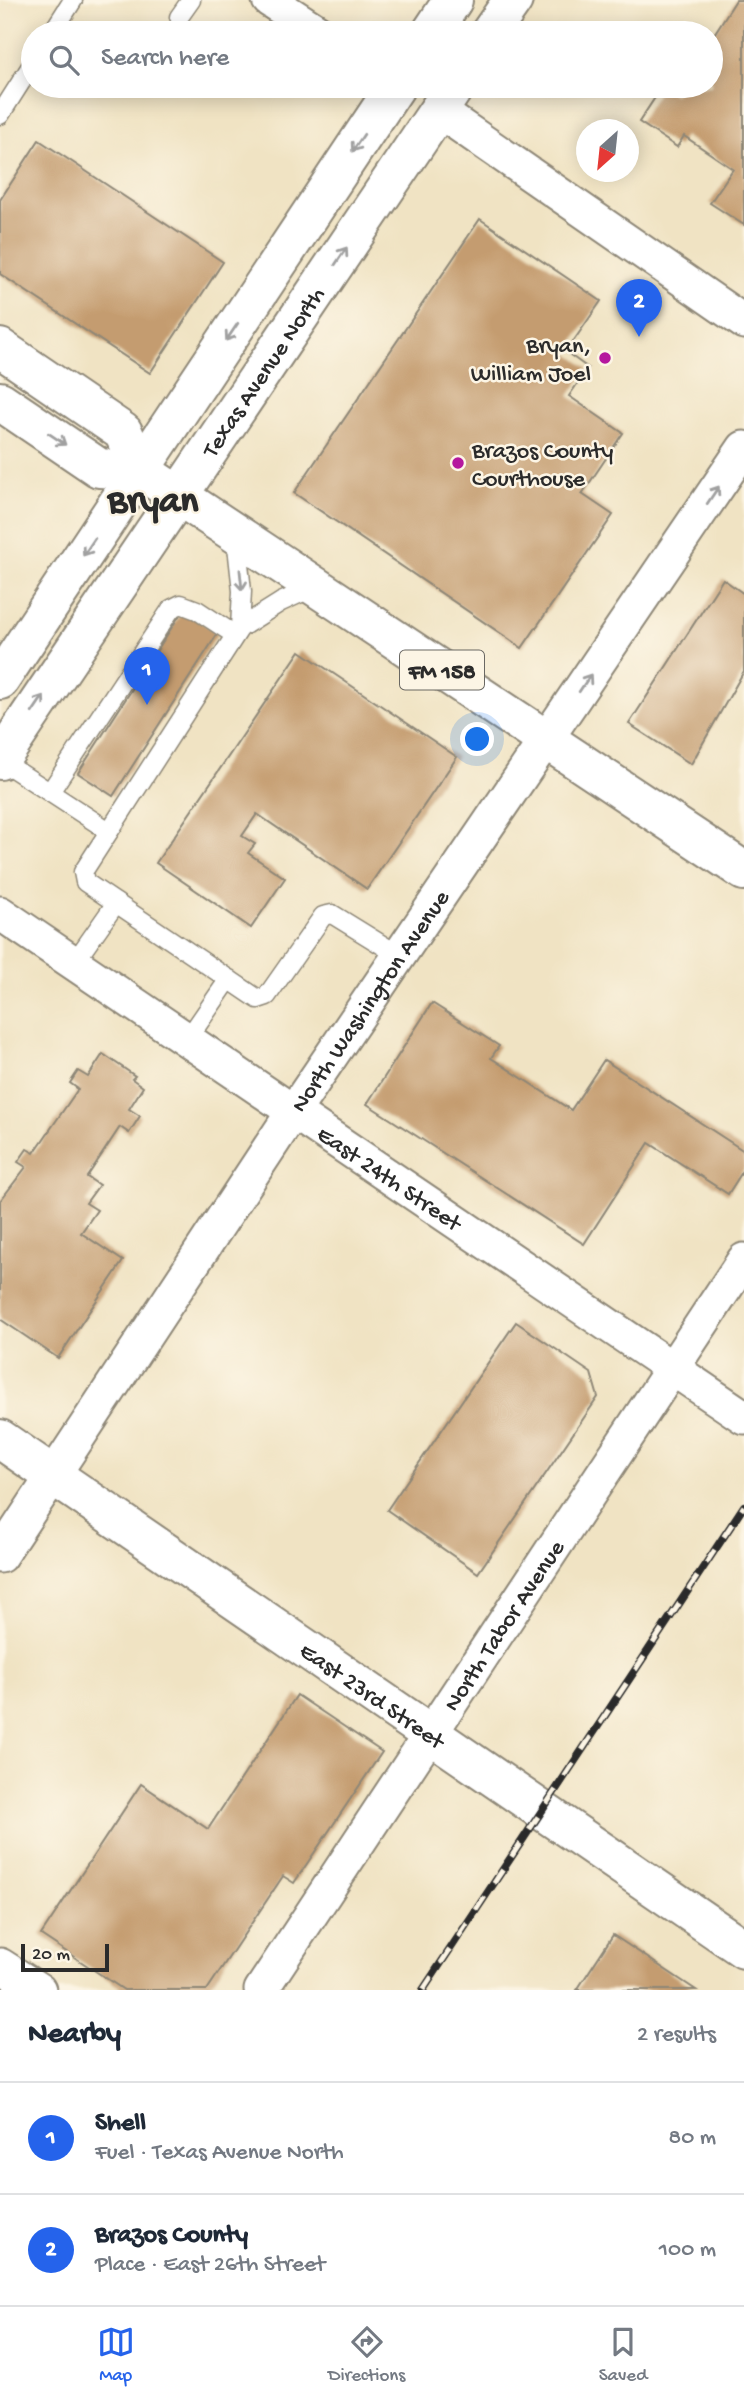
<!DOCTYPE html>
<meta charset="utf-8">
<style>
:root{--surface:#fff;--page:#f6f6f7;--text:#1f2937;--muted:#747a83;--line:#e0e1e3;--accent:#2563eb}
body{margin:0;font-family:"Gochi Hand",sans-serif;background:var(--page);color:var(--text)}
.compass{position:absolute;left:576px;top:119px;width:63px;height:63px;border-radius:50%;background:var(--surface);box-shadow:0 4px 18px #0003;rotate:207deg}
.scale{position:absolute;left:21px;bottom:18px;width:88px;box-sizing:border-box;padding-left:7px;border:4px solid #2b2b2b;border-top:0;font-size:19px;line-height:24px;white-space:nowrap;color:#2b2b2b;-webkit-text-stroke:5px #fcf5e5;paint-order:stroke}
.you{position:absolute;left:478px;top:740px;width:24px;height:24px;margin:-18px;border:5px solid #fff;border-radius:50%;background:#1a73e8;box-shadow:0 0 0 10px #1a73e833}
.badge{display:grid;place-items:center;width:46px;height:46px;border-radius:50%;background:var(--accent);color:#fff;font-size:23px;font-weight:700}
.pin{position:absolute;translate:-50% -58px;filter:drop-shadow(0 2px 4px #0008)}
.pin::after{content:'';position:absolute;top:37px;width:24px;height:21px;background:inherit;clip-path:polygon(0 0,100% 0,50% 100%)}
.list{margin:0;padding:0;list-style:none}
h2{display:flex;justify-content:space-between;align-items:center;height:91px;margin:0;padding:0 28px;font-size:30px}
h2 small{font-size:23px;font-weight:400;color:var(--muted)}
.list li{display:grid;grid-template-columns:46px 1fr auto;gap:21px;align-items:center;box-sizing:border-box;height:112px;padding:0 28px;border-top:2px solid var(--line)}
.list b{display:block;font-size:26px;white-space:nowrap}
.list p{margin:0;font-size:23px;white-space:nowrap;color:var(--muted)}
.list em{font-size:23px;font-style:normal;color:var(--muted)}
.icon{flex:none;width:38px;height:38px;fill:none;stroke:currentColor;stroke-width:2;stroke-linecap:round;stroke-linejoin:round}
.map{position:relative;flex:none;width:744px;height:1990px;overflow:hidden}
.search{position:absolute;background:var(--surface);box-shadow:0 4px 18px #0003;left:21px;right:21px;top:21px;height:77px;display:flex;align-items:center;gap:18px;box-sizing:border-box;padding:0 24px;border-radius:38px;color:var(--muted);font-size:26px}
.sheet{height:315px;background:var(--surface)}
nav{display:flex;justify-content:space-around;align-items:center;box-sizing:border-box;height:98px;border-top:2px solid var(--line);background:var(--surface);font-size:19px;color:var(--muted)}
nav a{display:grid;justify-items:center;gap:4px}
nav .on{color:var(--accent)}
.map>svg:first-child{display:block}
.building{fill:#c49c70}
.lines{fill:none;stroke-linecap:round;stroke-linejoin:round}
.lane-casing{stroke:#8e8777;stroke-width:21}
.street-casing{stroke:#8e8777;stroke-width:37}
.secondary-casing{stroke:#8e8777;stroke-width:42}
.primary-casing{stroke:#8e8777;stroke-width:42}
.lane{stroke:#fff;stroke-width:18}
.street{stroke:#fff;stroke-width:33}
.secondary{stroke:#fff;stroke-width:38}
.primary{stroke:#fff;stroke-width:38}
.rail-casing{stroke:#2b2b2b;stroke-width:8}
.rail{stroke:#fcf5e5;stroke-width:5;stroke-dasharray:16;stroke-linecap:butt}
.oneway{stroke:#a0a0a0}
.poi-dot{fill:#b5179e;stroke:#fcf5e5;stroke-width:2.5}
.labels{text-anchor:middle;stroke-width:5;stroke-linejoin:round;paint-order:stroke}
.shield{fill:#fcf5e5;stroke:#6a6863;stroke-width:2}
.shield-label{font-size:23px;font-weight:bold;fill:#2b2b2b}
.poi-label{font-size:24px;fill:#2b2b2b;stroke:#fcf5e5;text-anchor:end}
.street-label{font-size:24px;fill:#2b2b2b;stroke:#fcf5e5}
.town-label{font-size:38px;font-weight:bold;fill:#2b2b2b;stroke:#fcf5e5}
</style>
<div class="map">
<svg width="744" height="1990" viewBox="0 0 744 1990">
<rect width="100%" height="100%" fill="#fcf5e5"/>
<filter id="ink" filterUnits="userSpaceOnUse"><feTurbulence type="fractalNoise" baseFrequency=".0143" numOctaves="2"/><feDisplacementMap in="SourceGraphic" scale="14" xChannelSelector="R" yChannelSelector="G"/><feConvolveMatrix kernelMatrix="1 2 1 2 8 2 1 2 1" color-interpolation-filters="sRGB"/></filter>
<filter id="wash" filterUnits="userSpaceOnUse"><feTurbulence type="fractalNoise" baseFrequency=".00686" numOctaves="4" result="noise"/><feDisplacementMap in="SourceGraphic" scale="28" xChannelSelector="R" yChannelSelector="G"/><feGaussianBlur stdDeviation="1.57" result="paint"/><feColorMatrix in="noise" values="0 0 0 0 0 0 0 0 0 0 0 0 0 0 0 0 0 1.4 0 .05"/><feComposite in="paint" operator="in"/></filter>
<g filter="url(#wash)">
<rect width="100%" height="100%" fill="#f0e3c3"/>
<g id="blocks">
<g class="building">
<polygon points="736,0 744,0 744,225 710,203 733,169 684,136 677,147 639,122 662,87 674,95 680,86 711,86 711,39"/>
<polygon points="39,140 223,262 150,373 0,274 0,200"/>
<polygon points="480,219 601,301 566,352 588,368 569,396 623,433 582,494 613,515 522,648 294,493"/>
<polygon points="723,579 744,594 744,671 691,764 629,724"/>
<polygon points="183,610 218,633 113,796 78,773"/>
<polygon points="300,651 457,757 367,889 257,814 242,836 255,844 248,853 285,878 251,928 156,863"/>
<polygon points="432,1003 499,1046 491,1058 571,1110 604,1060 744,1151 744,1169 728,1194 649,1143 584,1244 367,1104"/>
<polygon points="103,1054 135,1076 132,1079 143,1087 129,1109 140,1116 129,1133 120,1127 87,1177 99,1185 86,1203 97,1210 81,1233 123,1261 58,1358 0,1319 0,1201 26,1167 18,1162 27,1149 34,1153 78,1089 70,1083 78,1071 88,1077"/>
<polygon points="516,1322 591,1373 598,1397 478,1573 387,1510"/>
<polygon points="297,1695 382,1752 294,1883 283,1876 207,1990 124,1990 41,1935 141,1784 208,1829"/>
<polygon points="613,1935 696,1990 577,1990"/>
</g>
</g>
</g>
<g filter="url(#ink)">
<use href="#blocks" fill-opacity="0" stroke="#8e8777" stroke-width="2"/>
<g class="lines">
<g class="lane-casing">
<g id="lane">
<polyline points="179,17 191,0"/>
<polyline points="52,33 73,0"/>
<polyline points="0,115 33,63"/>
<polyline points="236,537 242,591 240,628"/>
<polyline points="314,587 281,602 240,628 83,872 85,882 258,999 267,996 323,916 332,914 400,956"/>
<polyline points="0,760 109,831"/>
<polyline points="50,792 171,609 181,604 197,610 235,635"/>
<polyline points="74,963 116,903"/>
<polyline points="187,1040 229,979"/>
</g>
</g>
<g class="street-casing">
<g id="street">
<polyline points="269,0 320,33"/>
<polyline points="439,111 744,322"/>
<path id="s1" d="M0,913L744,1417"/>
<path id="s2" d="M0,1556L293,1112L744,448"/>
<polyline points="0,1965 39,1990"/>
<path id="s3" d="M261,1990L744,1260"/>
</g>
</g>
<g class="secondary-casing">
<g id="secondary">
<path id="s4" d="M0,1439L744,1949"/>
</g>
</g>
<g class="primary-casing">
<g id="primary">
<polyline points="431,33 453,0"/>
<polyline points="490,33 513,0"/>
<polyline points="0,348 123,432 140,470"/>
<polyline points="0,401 99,468 140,470 744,871"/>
<polyline points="0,680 396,86"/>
<path id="s5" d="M0,760L455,86"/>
</g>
</g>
<use href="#lane" class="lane"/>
<use href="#street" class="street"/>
<use href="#secondary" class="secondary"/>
<use href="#primary" class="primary"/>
<g class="rail-casing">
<polyline id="rail" points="423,1990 744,1506"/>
</g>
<use href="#rail" class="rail"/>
</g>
<defs><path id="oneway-shaft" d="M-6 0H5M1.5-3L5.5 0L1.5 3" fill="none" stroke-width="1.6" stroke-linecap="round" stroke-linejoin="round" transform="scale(1.75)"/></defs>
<g class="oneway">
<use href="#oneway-shaft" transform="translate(358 143) rotate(124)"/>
<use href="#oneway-shaft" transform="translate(341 256) rotate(-56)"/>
<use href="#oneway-shaft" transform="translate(232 332) rotate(124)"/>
<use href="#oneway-shaft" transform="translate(57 439) rotate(34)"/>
<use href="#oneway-shaft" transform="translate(713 495) rotate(-56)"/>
<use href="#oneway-shaft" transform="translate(89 547) rotate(124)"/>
<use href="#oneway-shaft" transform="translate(241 580) rotate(84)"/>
<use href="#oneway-shaft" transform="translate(585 683) rotate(-56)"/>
<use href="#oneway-shaft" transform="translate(38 704) rotate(-56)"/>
</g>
</g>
<g class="poi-dot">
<circle cx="605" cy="358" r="7"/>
<circle cx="458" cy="463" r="7"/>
</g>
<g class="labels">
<rect class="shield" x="400" y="650.5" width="84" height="39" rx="5"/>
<g class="shield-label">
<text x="442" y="678">FM 158</text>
</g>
<g class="poi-label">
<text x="591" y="352">Bryan,<tspan x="591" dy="28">William Joel</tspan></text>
<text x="472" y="457" text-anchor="start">Brazos County<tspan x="472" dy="28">Courthouse</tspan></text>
</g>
<g class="street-label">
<text dy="8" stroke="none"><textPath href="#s5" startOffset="469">Texas Avenue North</textPath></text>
<text dy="8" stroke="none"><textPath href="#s2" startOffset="667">North Washington Avenue</textPath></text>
<text dy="8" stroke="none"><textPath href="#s1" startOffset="471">East 24th Street</textPath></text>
<text dy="8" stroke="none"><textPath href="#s3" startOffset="438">North Tabor Avenue</textPath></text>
<text dy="8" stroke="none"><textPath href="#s4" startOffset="452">East 23rd Street</textPath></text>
</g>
<g class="town-label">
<text x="153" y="510">Bryan</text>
</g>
</g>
</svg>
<svg class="compass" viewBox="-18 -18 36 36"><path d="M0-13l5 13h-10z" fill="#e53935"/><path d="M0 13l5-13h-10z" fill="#747a83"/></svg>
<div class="scale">20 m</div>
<div class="you"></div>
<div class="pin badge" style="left:147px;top:705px">1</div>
<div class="pin badge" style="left:639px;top:337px">2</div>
<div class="search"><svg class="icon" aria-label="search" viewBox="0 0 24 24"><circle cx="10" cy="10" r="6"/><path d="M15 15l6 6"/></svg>Search here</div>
</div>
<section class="sheet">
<h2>Nearby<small>2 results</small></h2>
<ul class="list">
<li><span class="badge">1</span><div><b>Shell</b><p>Fuel · Texas Avenue North</p></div><em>80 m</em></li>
<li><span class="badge">2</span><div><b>Brazos County</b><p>Place · East 26th Street</p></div><em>100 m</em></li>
</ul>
</section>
<nav>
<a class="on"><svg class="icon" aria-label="map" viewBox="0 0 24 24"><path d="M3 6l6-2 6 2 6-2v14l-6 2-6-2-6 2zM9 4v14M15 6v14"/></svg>Map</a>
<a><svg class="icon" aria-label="directions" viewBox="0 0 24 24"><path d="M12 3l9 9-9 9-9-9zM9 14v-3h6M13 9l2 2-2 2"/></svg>Directions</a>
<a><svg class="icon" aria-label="saved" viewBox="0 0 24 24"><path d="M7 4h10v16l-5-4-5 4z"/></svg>Saved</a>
</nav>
